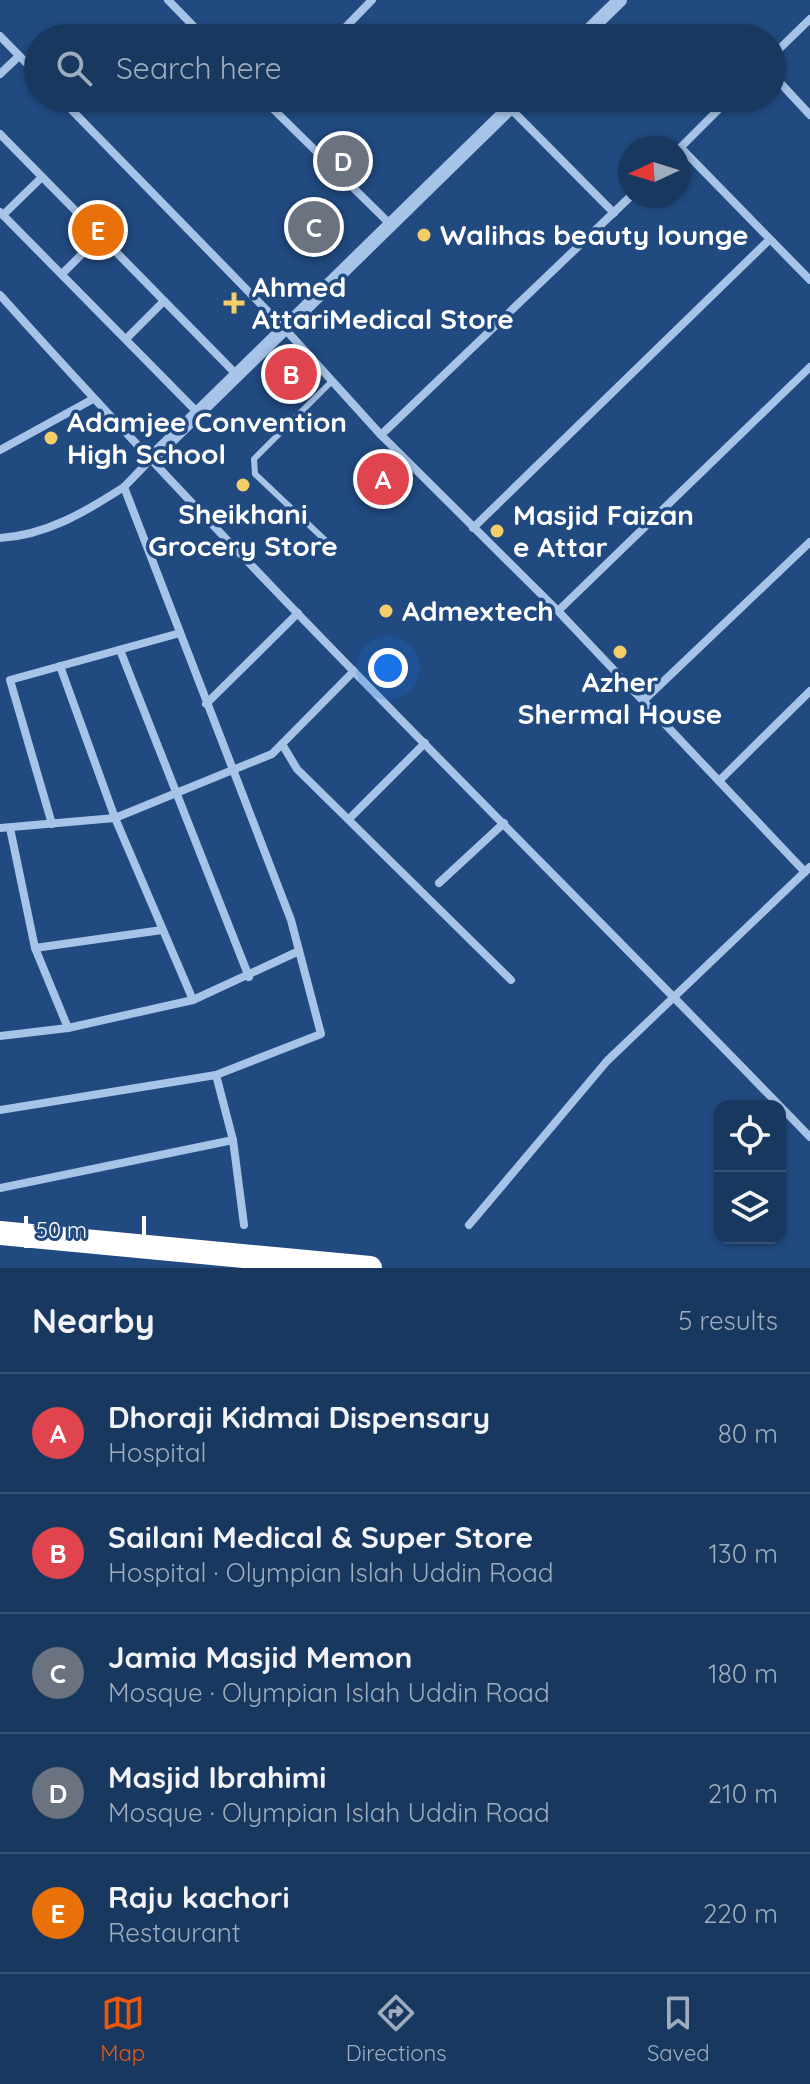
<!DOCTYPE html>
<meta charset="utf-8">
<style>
:root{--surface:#193860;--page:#264369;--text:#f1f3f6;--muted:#9facbd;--line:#375275;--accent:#ea580c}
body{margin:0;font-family:Quicksand,sans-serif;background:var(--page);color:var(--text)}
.controls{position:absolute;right:24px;bottom:24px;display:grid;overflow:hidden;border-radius:16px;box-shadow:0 2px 6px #0004}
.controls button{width:72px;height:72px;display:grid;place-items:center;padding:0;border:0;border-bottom:2px solid var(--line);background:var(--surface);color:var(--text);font:40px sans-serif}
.compass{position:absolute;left:618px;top:136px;width:72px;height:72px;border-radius:50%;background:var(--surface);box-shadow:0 2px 6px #0004;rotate:266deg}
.scale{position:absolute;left:24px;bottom:20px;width:122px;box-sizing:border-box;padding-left:8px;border:4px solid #fff;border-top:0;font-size:22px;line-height:28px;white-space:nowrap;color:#fff;-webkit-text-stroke:6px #214a80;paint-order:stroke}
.you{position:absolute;left:388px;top:668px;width:28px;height:28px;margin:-20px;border:6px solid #fff;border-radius:50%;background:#1a73e8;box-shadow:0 0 0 12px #1a73e833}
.badge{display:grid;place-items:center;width:52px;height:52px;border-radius:50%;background:var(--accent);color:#fff;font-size:26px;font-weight:700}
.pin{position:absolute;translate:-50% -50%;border:4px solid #fff;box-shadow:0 2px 8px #0006}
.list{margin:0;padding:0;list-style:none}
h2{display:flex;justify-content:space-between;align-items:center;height:104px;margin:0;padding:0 32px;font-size:34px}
h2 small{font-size:26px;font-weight:400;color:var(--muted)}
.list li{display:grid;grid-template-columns:52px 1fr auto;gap:24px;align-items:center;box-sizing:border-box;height:120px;padding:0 32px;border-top:2px solid var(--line)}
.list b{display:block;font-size:30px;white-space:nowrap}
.list p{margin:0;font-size:26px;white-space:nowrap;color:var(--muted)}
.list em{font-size:26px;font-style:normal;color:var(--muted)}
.icon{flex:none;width:44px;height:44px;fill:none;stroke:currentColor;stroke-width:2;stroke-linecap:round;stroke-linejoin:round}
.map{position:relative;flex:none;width:810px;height:1268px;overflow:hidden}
.search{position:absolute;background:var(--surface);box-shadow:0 2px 6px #0004;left:24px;right:24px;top:24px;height:88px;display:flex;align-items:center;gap:20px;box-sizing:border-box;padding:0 28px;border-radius:44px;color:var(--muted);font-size:30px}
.sheet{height:704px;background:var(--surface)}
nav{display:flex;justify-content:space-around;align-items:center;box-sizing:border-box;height:112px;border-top:2px solid var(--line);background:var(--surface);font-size:22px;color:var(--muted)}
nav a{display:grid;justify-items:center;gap:4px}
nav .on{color:var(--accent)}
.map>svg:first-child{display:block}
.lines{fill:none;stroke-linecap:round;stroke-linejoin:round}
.service{stroke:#a7c3e7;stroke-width:6}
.minor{stroke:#a7c3e7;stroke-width:8}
.tertiary{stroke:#a7c3e7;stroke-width:14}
.motorway{stroke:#fff;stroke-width:24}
.poi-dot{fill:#f4ce69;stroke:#214a80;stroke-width:3}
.labels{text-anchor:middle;stroke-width:7;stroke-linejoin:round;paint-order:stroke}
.poi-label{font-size:28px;font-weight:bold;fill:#fff;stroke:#214a80;text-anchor:start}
</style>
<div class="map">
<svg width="810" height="1268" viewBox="0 0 810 1268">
<rect width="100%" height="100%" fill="#214a80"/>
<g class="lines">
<polyline class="service" points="325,540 255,474 254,459 331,382"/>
<g class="minor">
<polyline points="168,0 205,38"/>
<polyline points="0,36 38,75"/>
<polyline points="335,38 372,0"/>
<polyline points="772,56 810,19"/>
<polyline points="0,74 19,56"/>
<polyline points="772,74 810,115"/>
<polyline points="60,98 285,329 381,435 558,611 805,872"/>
<polyline points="262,98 391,225"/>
<polyline points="510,108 614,213"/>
<polyline points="0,134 237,375"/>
<polyline points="681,148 810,280"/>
<polyline points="678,150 730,98"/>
<polyline points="0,212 198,413"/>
<polyline points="3,215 42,177"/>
<polyline points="62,274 100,236"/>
<path d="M0,295C260,585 539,857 810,1137"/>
<polyline points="126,339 164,301"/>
<polyline points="381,435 631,196"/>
<polyline points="0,450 93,399"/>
<polyline points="473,528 769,240"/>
<path d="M0,538C47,535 85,512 124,487"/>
<polyline points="558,611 810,367"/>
<polyline points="120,650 249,977"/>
<polyline points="60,666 115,818 193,1000"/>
<polyline points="643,701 810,542"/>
<polyline points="206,704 298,613"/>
<polyline points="282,744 297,769 511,980"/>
<polyline points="719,781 810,691"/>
<polyline points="351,817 425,743"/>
<polyline points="52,824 10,680 180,633"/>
<polyline points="0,828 115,818 272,754 354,671"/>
<polyline points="10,828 35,948 68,1028"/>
<polyline points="439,883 504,823"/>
<polyline points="35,948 162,930"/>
<polyline points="0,1036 68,1028 193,1000 299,951"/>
<polyline points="0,1110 216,1075 321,1034 291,920 124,487 151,459"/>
<polyline points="233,1140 244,1225"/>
<polyline points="0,1188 233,1140 216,1075"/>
<polyline points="469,1225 607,1061 810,867"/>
</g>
<g class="tertiary">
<polyline points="581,38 620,0"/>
<polyline points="151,459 520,98"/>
</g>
<polyline class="motorway" points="0,1233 370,1268"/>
</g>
<g class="poi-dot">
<circle cx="424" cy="235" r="8"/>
<path d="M230 291h8v8h8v8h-8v8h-8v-8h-8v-8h8z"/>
<circle cx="51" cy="438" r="8"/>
<circle cx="243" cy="485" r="8"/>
<circle cx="497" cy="531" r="8"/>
<circle cx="386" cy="611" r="8"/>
<circle cx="620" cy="652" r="8"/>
</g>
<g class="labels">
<g class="poi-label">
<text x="440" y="245">Walihas beauty lounge</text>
<text x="252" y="297">Ahmed<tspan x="252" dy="32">AttariMedical Store</tspan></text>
<text x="67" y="432">Adamjee Convention<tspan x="67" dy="32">High School</tspan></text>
<text x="243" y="524" text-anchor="middle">Sheikhani<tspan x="243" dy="32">Grocery Store</tspan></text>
<text x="513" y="525">Masjid Faizan<tspan x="513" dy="32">e Attar</tspan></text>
<text x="402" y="621">Admextech</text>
<text x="620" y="692" text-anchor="middle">Azher<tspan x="620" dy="32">Shermal House</tspan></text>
</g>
</g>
</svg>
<div class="controls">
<button><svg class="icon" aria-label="locate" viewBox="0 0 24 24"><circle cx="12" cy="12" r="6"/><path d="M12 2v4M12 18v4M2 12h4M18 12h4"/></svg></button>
<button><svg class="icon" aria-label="layers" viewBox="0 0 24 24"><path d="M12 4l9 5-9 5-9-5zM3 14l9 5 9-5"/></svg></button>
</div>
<svg class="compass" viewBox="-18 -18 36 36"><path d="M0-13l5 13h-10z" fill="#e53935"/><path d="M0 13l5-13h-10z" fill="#9facbd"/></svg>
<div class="scale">50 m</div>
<div class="you"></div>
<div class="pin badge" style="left:383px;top:479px;background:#e0444e">A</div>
<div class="pin badge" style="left:291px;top:374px;background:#e0444e">B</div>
<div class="pin badge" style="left:314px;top:227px;background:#6b7280">C</div>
<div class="pin badge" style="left:343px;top:161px;background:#6b7280">D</div>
<div class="pin badge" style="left:98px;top:230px;background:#e8710a">E</div>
<div class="search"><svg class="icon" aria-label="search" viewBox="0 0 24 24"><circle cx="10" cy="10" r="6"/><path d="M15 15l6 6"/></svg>Search here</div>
</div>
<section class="sheet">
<h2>Nearby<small>5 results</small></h2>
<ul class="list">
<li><span class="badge" style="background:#e0444e">A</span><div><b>Dhoraji Kidmai Dispensary</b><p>Hospital</p></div><em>80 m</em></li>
<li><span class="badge" style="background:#e0444e">B</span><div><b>Sailani Medical &amp; Super Store</b><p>Hospital · Olympian Islah Uddin Road</p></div><em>130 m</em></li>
<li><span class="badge" style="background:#6b7280">C</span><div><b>Jamia Masjid Memon</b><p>Mosque · Olympian Islah Uddin Road</p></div><em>180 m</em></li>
<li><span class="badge" style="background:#6b7280">D</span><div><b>Masjid Ibrahimi</b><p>Mosque · Olympian Islah Uddin Road</p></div><em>210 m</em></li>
<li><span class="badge" style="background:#e8710a">E</span><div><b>Raju kachori</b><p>Restaurant</p></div><em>220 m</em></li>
</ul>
</section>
<nav>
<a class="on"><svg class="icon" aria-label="map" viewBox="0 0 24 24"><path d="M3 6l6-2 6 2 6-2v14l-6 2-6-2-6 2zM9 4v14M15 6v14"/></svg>Map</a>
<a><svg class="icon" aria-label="directions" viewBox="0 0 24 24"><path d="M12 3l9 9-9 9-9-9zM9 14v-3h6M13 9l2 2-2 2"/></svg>Directions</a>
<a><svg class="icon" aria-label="saved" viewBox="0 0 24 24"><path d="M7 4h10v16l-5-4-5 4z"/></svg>Saved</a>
</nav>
